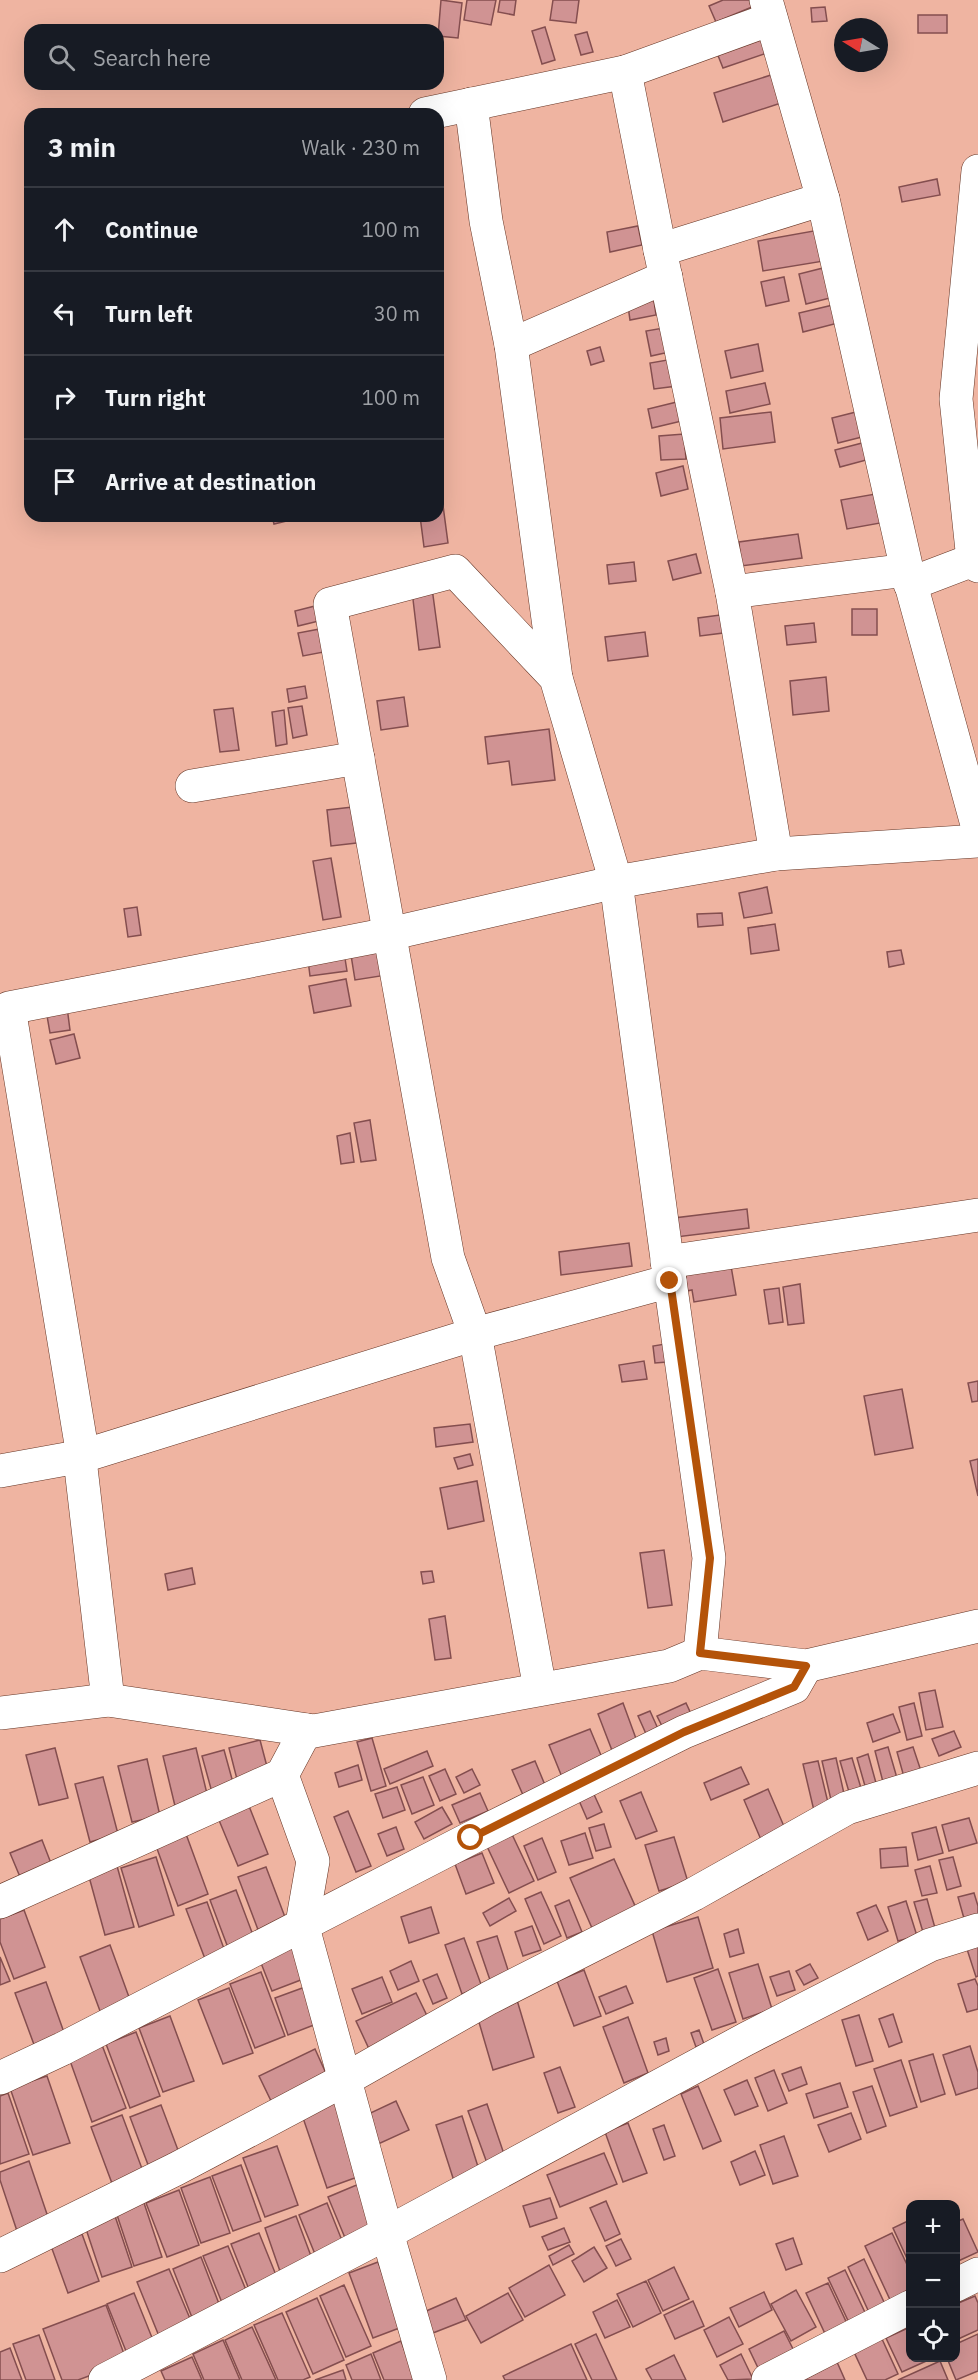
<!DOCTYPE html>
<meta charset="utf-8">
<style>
:root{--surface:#171b24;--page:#20242c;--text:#f1f3f6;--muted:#9ea1a6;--line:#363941}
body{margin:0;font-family:"IBM Plex Sans",sans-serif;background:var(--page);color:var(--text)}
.controls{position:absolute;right:18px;bottom:18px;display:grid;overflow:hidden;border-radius:12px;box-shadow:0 6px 24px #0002}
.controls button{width:54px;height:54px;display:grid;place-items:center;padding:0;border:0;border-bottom:2px solid var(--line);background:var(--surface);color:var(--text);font:30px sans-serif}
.compass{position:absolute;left:834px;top:18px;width:54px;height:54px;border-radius:50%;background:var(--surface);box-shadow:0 6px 24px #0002;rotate:281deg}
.stop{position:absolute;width:18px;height:18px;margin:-14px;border:4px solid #b45309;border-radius:50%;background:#fff}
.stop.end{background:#b45309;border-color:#fff;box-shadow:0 2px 6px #0008}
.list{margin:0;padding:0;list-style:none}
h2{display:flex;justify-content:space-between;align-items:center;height:78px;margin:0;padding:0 24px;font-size:26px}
h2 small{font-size:20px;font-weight:400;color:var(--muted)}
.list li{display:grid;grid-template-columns:39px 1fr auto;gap:18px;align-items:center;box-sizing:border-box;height:84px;padding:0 24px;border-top:2px solid var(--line)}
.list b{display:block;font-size:22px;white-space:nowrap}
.list em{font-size:20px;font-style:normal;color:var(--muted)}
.icon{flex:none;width:33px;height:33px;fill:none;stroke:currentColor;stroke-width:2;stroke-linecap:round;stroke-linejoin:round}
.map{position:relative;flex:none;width:978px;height:2380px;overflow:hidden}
.search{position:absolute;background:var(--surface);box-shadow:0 6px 24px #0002;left:24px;top:24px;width:420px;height:66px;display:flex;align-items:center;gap:15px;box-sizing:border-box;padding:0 21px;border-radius:18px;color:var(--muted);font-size:22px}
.panel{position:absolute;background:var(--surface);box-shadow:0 6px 24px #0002;left:24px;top:108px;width:420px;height:414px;border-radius:18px}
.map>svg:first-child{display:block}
.building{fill:#d09393;stroke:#844e4f;stroke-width:1.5}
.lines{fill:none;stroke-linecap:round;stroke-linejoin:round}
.minor-casing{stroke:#653525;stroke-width:34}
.minor{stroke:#fff;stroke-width:33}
.route{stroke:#b45309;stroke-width:8}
</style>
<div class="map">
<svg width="978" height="2380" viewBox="0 0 978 2380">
<rect width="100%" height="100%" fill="#efb4a1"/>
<g class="building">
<polygon points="441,0 462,3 458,38 438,36"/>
<polygon points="467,0 496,0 491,25 464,20"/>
<polygon points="500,0 516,0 514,15 498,12"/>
<polygon points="553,0 579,0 576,23 550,20"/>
<polygon points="723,0 749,0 752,7 716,22 709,6"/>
<polygon points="825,7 827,21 812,22 811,8"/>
<rect x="918" y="15" width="29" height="18"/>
<polygon points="545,27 555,60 542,64 532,31"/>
<polygon points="587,32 593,52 581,55 575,35"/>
<polygon points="762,37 767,53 723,68 717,53"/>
<polygon points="771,75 781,103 723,122 714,93"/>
<polygon points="937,179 940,195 902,202 899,187"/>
<polygon points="638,226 642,245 610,252 607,232"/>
<polygon points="819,230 824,261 763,271 758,241"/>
<polygon points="827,267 834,297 806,304 799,274"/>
<polygon points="784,277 789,301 766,306 761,282"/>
<polygon points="653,294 656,315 630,320 627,299"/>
<polygon points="833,305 838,323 803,332 799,313"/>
<polygon points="669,327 674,351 651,356 646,331"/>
<polygon points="758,344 763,371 731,378 725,351"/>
<polygon points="600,347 604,361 591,365 587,351"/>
<polygon points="673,359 677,386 654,389 650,363"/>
<polygon points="765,383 770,404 730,413 726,391"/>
<polygon points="681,401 686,420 652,428 648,409"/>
<polygon points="860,411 866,436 838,443 832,418"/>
<polygon points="771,412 775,442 723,449 720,418"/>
<polygon points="684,434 686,459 661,460 659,436"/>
<polygon points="866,442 870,459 840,467 835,450"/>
<polygon points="683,466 688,489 661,496 656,473"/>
<polygon points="881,493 886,522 847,529 841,500"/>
<polygon points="442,498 448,543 424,547 420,516 438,516 438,499"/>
<polygon points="272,516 307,516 274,524"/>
<polygon points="798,534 802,558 741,566 739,542"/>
<polygon points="696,554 701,573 673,580 668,561"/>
<polygon points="634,562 636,581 609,584 607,565"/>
<polygon points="432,588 440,647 419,650 412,591"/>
<polygon points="319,605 323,620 298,626 295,611"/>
<rect x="852" y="609" width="25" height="26"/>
<polygon points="720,615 723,633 700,636 698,618"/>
<polygon points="814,623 816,642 787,645 785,626"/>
<polygon points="325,628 329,651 303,656 298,633"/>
<polygon points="645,632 648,656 608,661 605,637"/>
<polygon points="826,677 829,711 793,715 790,681"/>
<polygon points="305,686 307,698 289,702 287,689"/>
<polygon points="404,697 408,726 381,730 377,701"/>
<polygon points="302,706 307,735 293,738 288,708"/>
<polygon points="233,708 239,750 220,752 214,710"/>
<polygon points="284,710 287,744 276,746 272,712"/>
<polygon points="549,729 555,780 512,785 509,761 488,764 485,737"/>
<polygon points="361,806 365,842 331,846 327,810"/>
<polygon points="331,858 341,917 323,920 313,861"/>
<polygon points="767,887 772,913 744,918 739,893"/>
<polygon points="137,907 141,935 128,937 124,909"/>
<polygon points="722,913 723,925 698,927 697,914"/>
<polygon points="775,924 779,950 751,954 748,928"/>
<polygon points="343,946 347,971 310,976 307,952"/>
<polygon points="383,950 387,975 355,980 351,955"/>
<polygon points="901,950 904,964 889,967 887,952"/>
<polygon points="346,979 351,1006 314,1013 309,986"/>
<polygon points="67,1007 70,1030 50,1033 46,1010"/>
<polygon points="74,1034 80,1058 56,1064 50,1040"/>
<polygon points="370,1120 376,1160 361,1162 354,1123"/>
<polygon points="350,1133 354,1162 341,1164 337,1136"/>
<polygon points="747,1209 749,1228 676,1237 674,1218"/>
<polygon points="629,1243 632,1266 561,1275 559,1252"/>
<polygon points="731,1266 736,1295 694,1302 692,1290 682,1292 679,1275"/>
<polygon points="800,1284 804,1323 788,1325 783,1287"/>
<polygon points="779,1288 783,1322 769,1324 764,1290"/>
<polygon points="665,1344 667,1362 655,1363 653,1346"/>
<polygon points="644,1361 647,1379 622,1382 619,1365"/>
<polygon points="978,1381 978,1401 972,1402 968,1383"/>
<polygon points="902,1389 913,1448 875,1455 864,1396"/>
<polygon points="470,1424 473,1442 436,1447 434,1428"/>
<polygon points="470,1454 473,1465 458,1469 454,1458"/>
<polygon points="978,1459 978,1496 970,1461"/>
<polygon points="477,1481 484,1521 448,1529 440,1488"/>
<polygon points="664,1550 672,1605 648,1608 640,1553"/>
<polygon points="192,1568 195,1584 168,1590 165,1574"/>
<polygon points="432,1571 434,1582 423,1584 421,1572"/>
<polygon points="445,1616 451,1658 435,1660 429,1619"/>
<polygon points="935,1690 943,1727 926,1730 919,1693"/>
<polygon points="623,1703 638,1744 613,1753 598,1714"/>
<polygon points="686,1703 692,1716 664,1730 657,1716"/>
<polygon points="914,1703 922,1736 907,1740 899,1707"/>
<polygon points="650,1711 659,1731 647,1736 638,1716"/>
<polygon points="893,1714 900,1732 873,1742 867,1723"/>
<polygon points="590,1729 603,1760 562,1777 549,1745"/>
<polygon points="954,1731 961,1747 939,1756 932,1739"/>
<polygon points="372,1738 386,1786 371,1791 357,1742"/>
<polygon points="260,1740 270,1778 239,1787 229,1748"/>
<polygon points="888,1747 897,1778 883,1782 875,1751"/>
<polygon points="913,1747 921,1771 904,1777 897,1752"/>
<polygon points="55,1748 68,1798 39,1805 26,1755"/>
<polygon points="196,1748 208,1798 175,1806 163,1756"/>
<polygon points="224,1750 235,1790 213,1796 202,1756"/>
<polygon points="427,1751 433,1766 390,1784 384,1769"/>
<polygon points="868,1754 876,1783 865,1786 857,1758"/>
<polygon points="836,1758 845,1798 831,1800 822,1761"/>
<polygon points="852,1758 861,1788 849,1792 840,1761"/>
<polygon points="147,1759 160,1816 132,1822 118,1766"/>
<polygon points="535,1761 545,1785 523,1795 512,1770"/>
<polygon points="818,1761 830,1811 815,1815 803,1764"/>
<polygon points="358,1765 362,1780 339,1787 335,1773"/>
<polygon points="741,1767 749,1784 711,1800 704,1783"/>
<polygon points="445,1769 456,1794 440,1801 429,1776"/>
<polygon points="472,1769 480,1785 464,1793 456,1777"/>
<polygon points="103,1777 118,1834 90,1842 75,1784"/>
<polygon points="423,1777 434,1805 412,1814 401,1785"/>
<polygon points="397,1787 405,1810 383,1818 375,1794"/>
<polygon points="768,1789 786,1831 762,1842 744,1800"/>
<polygon points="592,1790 602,1812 587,1819 577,1796"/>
<polygon points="641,1792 657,1831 636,1839 620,1801"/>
<polygon points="480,1793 488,1811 460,1823 452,1805"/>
<polygon points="247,1801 268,1854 238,1866 216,1813"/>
<polygon points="442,1807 452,1824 424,1839 415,1822"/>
<polygon points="348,1811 371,1866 356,1872 334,1817"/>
<polygon points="969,1818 977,1843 949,1851 942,1825"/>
<polygon points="604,1824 611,1847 596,1851 589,1828"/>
<polygon points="396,1827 404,1849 387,1856 378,1834"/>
<polygon points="936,1827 943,1853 918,1860 912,1833"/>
<polygon points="509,1828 534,1881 509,1893 484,1840"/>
<polygon points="585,1833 593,1858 569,1865 561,1841"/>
<polygon points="186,1834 208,1894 178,1906 156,1846"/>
<polygon points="674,1837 688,1882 659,1891 645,1845"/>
<polygon points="542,1838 556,1872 538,1880 524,1846"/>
<polygon points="42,1840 54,1871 23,1884 10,1853"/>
<polygon points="906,1847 908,1866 881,1868 880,1849"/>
<polygon points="482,1853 494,1883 466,1894 455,1864"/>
<polygon points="156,1857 174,1915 139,1927 121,1868"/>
<polygon points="953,1857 961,1886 947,1890 939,1860"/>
<polygon points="614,1859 636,1908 592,1928 570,1878"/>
<polygon points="117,1866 134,1927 105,1935 88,1873"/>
<polygon points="930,1866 937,1893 922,1896 915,1870"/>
<polygon points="266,1867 288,1925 260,1935 238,1877"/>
<polygon points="236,1890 256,1943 230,1953 210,1900"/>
<polygon points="541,1892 561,1936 544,1944 525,1899"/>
<polygon points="974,1893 978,1906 978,1918 965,1922 958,1897"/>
<polygon points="509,1898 516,1911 490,1926 483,1913"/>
<polygon points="927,1899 935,1928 923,1932 914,1902"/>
<polygon points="569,1900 582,1932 567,1938 555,1906"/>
<polygon points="906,1901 917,1936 898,1941 888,1907"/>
<polygon points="207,1902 227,1957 207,1964 186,1909"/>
<polygon points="876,1905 888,1931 868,1940 857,1913"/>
<polygon points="431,1907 439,1933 409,1943 401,1917"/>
<polygon points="24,1910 45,1967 14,1979 0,1942 0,1919"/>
<polygon points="698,1917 713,1968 667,1982 652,1931"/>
<polygon points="532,1926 541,1950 523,1956 515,1932"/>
<polygon points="738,1929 744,1953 730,1957 724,1934"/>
<polygon points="497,1936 509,1973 490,1980 477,1942"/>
<polygon points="464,1938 482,1987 462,1994 445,1945"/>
<polygon points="978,1938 978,1976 976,1977 965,1943"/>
<polygon points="110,1945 133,2008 103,2019 80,1957"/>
<polygon points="293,1945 306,1978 272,1991 259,1958"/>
<polygon points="0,1957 10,1981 0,1985"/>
<polygon points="411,1961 419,1981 398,1990 390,1971"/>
<polygon points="758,1964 772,2009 743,2019 729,1973"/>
<polygon points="810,1964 818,1978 804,1985 796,1971"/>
<polygon points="718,1969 736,2022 712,2030 694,1978"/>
<polygon points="584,1970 601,2016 574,2026 557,1981"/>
<polygon points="789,1971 795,1990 777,1996 770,1977"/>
<polygon points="261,1972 285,2036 255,2048 230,1984"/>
<polygon points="437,1974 447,1998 433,2004 423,1980"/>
<polygon points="382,1977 392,2002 362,2014 352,1989"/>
<polygon points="975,1979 978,1986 978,2009 967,2012 958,1984"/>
<polygon points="46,1982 66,2038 36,2050 15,1993"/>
<polygon points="626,1986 633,2003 606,2014 599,1997"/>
<polygon points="305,1987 319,2023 288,2035 275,1998"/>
<polygon points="229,1988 253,2053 223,2064 198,2000"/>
<polygon points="416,1993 430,2022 370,2051 356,2021"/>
<polygon points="517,2000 534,2057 493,2070 476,2012"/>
<polygon points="893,2014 902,2042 889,2047 879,2019"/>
<polygon points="859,2015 873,2061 856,2066 842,2020"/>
<polygon points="170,2016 194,2081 163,2092 139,2028"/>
<polygon points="628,2017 648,2073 624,2083 603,2027"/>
<polygon points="699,2030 704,2044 696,2047 691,2033"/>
<polygon points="136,2032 160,2096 130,2108 106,2044"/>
<polygon points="666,2038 669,2051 658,2055 654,2042"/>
<polygon points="102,2045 126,2108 92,2122 69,2058"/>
<polygon points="970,2046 978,2072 978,2088 956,2095 943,2055"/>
<polygon points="315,2049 329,2080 274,2107 259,2076"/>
<polygon points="933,2054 945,2094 921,2102 909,2061"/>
<polygon points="901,2060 917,2107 890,2116 874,2069"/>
<polygon points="560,2067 575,2107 558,2113 544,2073"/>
<polygon points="801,2067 807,2084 789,2091 782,2074"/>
<polygon points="774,2070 787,2103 768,2111 755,2078"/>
<polygon points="47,2076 70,2143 33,2155 10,2088"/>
<polygon points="747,2080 758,2106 735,2115 724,2090"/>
<polygon points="840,2083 848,2107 814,2118 806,2094"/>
<polygon points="698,2086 721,2141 703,2149 681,2094"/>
<polygon points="872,2086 886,2126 867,2133 853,2092"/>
<polygon points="8,2093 29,2154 0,2164 0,2096"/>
<polygon points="336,2100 363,2175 327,2188 301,2112"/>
<polygon points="396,2101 409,2130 376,2145 364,2116"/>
<polygon points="487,2104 505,2157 487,2163 468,2111"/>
<polygon points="161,2105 181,2158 150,2170 130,2117"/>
<polygon points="851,2113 861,2139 829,2152 818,2125"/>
<polygon points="122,2115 144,2174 113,2186 91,2127"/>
<polygon points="462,2116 480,2173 454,2181 436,2125"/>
<polygon points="628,2123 647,2173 623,2182 605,2132"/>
<polygon points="664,2125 675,2156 664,2160 653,2129"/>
<polygon points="784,2136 798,2176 773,2184 760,2145"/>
<polygon points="277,2146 298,2205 265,2217 243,2158"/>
<polygon points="755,2151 765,2175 740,2185 731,2162"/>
<polygon points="604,2153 617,2184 560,2207 547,2175"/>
<polygon points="29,2161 50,2223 18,2234 0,2180 0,2172"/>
<polygon points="241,2165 261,2221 233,2231 212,2176"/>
<polygon points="210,2177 230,2233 201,2243 181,2188"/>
<polygon points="359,2184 379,2232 348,2245 328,2197"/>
<polygon points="179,2190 199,2245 167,2257 146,2203"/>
<polygon points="550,2198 557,2218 530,2227 523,2206"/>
<polygon points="606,2201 620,2234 605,2241 590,2208"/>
<polygon points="144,2203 162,2257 134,2266 116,2212"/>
<polygon points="327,2203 345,2248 317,2259 299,2215"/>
<polygon points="115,2216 132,2267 102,2277 85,2226"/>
<polygon points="296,2216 314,2264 282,2277 265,2228"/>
<polygon points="963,2219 978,2252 956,2262 956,2222"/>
<polygon points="910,2220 910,2265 893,2228"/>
<polygon points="564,2228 570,2242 548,2250 542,2237"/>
<polygon points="259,2233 278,2280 250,2292 231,2244"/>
<polygon points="892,2233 910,2271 910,2296 892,2304 865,2246"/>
<polygon points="82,2234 99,2281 68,2293 51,2246"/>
<polygon points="793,2238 802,2264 786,2270 776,2244"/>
<polygon points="621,2239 631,2259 616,2266 606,2246"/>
<polygon points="569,2245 574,2254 553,2265 549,2256"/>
<polygon points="228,2246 248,2295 223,2305 203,2256"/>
<polygon points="594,2247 607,2268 584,2282 572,2261"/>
<polygon points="201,2257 221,2309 193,2320 173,2269"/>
<polygon points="864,2259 890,2315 874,2323 848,2267"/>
<polygon points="378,2262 402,2327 373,2338 349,2273"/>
<polygon points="549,2265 565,2295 525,2317 509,2288"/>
<polygon points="674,2267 689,2299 663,2311 648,2280"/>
<polygon points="169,2269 194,2328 161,2341 137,2282"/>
<polygon points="845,2270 869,2321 852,2329 828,2278"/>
<polygon points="646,2281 661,2313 633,2327 617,2294"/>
<polygon points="828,2283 850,2330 828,2340 806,2293"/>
<polygon points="344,2285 371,2346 346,2357 320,2296"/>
<polygon points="796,2290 816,2327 791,2341 771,2304"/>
<polygon points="764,2292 772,2310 739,2327 730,2308"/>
<polygon points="134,2293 155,2345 128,2356 107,2304"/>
<polygon points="508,2293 523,2320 481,2343 466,2316"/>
<polygon points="975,2296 978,2303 978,2330 956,2340 956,2304"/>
<polygon points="317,2298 344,2360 313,2374 286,2312"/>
<polygon points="456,2298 466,2320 433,2333 424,2312"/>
<polygon points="617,2300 630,2327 605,2338 593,2312"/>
<polygon points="693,2301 704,2326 675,2339 664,2315"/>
<polygon points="106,2305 127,2362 78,2380 62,2380 43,2329"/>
<polygon points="282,2313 310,2377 303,2380 278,2380 254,2325"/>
<polygon points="729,2317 743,2344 717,2357 704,2330"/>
<polygon points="252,2327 276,2380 242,2380 225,2340"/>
<polygon points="910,2327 910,2358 933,2358 902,2372 886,2338"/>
<polygon points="784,2331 796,2355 760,2372 749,2349"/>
<polygon points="596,2334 617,2380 592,2380 575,2344"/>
<polygon points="978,2334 978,2371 956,2380 947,2358 956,2358 956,2344"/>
<polygon points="39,2335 55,2380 26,2380 13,2344"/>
<polygon points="882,2339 898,2374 885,2380 867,2380 854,2352"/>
<polygon points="223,2340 240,2380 204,2380 193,2354"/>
<polygon points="401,2341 416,2380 384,2380 373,2353"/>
<polygon points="571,2344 587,2380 505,2380 503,2376"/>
<polygon points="10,2348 22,2380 0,2380 0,2352"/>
<polygon points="371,2354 381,2380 352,2380 346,2365"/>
<polygon points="741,2354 753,2379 728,2380 720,2365"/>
<polygon points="674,2355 686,2380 652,2380 646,2369"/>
<polygon points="192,2357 202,2380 165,2380 161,2371"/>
<polygon points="940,2361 948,2380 898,2380"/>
<polygon points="837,2362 845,2380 803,2380"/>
<polygon points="343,2370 346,2380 315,2380"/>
</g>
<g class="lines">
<g class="minor-casing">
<g id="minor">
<polyline points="766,0 823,199 907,570 978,828"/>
<polyline points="625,72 660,250"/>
<polyline points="471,104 486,221 511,345 556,678"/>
<polyline points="425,114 625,72 771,19"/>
<polyline points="978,171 956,399 973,560 978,566"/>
<polyline points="511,345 666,277"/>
<polyline points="910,584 973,560"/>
<polyline points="732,592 660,250 823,199"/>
<polyline points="192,786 358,758"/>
<polyline points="776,854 732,592 907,570"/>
<polyline points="667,1262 978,1215"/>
<polyline points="0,1471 83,1456 81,1468 108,1700"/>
<polyline points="700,1653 709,1558 670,1281 475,1334 83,1456 9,1008 389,934 616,882 776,854 978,841"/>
<polyline points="540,1689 475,1334 448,1258 330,604 455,571 556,678 616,882 670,1281"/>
<polyline points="0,1713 108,1700 314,1731 669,1666 700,1653 806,1666 978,1626"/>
<polyline points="306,1730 282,1775 313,1861 302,1924 387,2233 430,2380"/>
<polyline points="0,1902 282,1775"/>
<polyline points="0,2078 62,2049 471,1838 684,1732 794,1687 806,1666"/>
<polyline points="0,2256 176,2169 346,2079 489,1998 694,1894 847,1808 978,1768"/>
<polyline points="956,2285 978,2274"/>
<polyline points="105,2380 387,2233 746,2039 930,1945 978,1930"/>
<polyline points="768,2380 910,2307"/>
</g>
</g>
<use href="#minor" class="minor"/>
</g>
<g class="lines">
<polyline class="route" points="471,1838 684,1732 794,1687 806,1666 700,1653 710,1558 670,1281"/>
</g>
</svg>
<div class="controls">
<button>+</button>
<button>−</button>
<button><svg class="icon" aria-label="locate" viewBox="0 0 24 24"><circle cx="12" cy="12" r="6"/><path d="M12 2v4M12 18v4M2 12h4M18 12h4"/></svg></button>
</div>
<svg class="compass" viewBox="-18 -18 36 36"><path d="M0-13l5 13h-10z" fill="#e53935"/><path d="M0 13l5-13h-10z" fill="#9ea1a6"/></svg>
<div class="stop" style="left:471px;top:1838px"></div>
<div class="stop end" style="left:670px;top:1281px"></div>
<div class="search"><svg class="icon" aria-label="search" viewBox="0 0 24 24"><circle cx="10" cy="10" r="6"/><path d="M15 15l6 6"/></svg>Search here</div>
<section class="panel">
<h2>3 min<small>Walk · 230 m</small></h2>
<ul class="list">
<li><svg class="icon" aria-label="ahead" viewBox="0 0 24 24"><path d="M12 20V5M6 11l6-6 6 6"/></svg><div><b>Continue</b></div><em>100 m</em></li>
<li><svg class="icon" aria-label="left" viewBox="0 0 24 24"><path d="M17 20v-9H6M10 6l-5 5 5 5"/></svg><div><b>Turn left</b></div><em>30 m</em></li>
<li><svg class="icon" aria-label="right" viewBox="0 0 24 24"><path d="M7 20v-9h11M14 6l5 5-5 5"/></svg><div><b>Turn right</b></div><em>100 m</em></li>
<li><svg class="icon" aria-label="arrive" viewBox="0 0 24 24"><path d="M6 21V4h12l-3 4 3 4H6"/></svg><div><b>Arrive at destination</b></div></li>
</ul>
</section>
</div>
